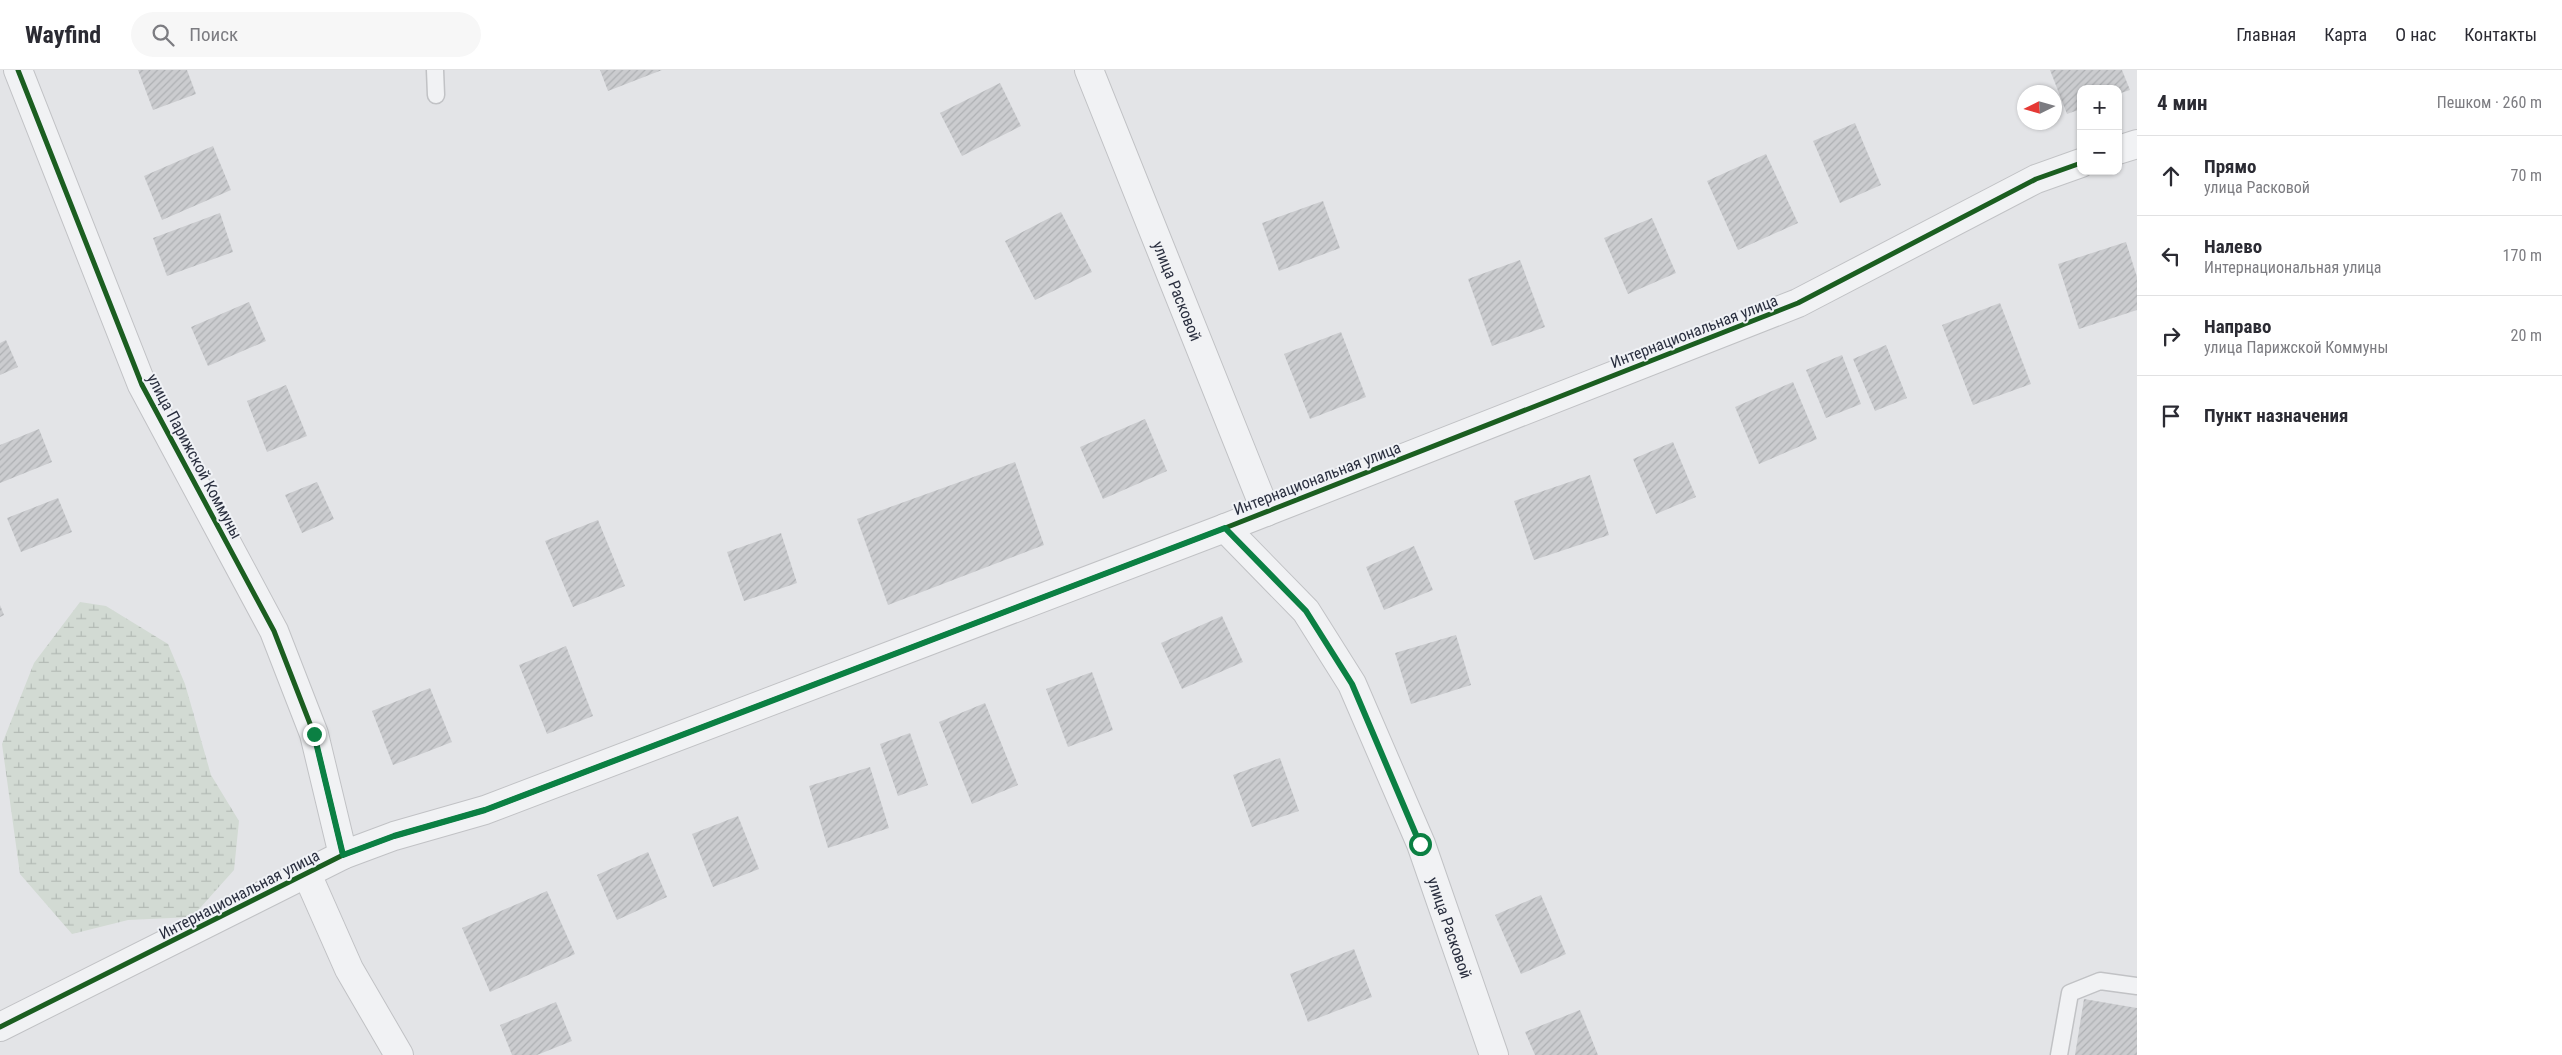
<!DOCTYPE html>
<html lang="ru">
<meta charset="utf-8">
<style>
:root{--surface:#fff;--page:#f7f7f7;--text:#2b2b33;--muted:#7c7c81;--line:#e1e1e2}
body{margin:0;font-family:"Roboto Condensed",sans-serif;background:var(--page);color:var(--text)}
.controls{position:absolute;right:15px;top:15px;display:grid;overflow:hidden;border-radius:10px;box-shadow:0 1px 4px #0004}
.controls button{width:45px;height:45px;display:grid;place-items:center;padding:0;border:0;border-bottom:1px solid var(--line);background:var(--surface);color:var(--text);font:25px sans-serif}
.compass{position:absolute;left:2017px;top:15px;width:45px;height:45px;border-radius:50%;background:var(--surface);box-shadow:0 1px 4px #0004;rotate:265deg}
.stop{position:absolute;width:15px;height:15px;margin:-11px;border:4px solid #0b8043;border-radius:50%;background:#fff}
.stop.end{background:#0b8043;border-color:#fff;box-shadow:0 1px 5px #0008}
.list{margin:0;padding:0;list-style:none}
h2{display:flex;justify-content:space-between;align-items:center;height:65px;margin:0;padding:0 20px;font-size:21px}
h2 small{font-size:16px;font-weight:400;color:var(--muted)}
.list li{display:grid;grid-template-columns:32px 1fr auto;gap:15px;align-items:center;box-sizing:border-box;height:80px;padding:0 20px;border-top:1px solid var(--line)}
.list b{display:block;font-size:19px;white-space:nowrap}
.list p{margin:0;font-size:16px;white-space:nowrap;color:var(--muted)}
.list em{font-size:16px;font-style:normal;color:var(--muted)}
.icon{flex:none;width:28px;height:28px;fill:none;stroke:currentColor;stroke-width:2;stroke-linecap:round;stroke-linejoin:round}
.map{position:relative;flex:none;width:2137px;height:985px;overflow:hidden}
header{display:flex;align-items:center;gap:30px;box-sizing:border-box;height:70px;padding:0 25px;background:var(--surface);border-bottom:1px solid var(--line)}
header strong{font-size:24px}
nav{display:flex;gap:28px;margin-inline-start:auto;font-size:18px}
.search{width:350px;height:45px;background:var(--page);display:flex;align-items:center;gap:12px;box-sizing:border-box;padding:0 18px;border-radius:28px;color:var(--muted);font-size:19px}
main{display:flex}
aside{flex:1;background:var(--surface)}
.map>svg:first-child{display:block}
.wetland{fill:url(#wetland-marsh)}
.building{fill:url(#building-hatch)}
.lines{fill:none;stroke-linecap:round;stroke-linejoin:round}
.service-casing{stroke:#c1c2c5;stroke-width:19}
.minor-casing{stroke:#c1c2c5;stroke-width:30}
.service{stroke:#f1f2f4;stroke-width:16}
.minor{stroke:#f1f2f4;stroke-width:28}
.cycleway-casing{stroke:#f0f2f6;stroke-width:8}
.cycleway{stroke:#1b5e20;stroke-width:5}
.route{stroke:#0b8043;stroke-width:6}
.labels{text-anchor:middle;stroke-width:4;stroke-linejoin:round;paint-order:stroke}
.street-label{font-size:16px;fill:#2a2f3f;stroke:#f0f2f6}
</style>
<header>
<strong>Wayfind</strong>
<div class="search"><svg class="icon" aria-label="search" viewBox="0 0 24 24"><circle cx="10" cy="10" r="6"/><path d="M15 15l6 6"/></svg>Поиск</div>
<nav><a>Главная</a><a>Карта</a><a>О нас</a><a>Контакты</a></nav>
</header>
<main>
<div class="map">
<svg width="2137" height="985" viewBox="0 0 2137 985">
<defs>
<pattern id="wetland-marsh" width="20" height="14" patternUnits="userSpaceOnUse" patternTransform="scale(1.25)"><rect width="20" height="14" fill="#d2dad3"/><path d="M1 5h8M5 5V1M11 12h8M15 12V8" fill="none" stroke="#b4bbb6"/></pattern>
<pattern id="building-hatch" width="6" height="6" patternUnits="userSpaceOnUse" patternTransform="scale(1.25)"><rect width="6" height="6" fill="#cbcccf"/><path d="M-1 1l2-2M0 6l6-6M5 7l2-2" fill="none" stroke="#aeb0b3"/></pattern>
</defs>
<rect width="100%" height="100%" fill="#e3e4e7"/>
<polygon class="wetland" points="80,532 106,536 168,574 185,614 211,705 239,751 234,800 192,847 128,850 72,864 20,804 2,674 34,593"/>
<g class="building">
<polygon points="138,0 187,0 196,24 153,40"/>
<polygon points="600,0 662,0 608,21"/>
<polygon points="2050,0 2122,0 2130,20 2118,24 2118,19 2081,19 2081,39 2067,44"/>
<polygon points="1000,13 1021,56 962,86 940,43"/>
<polygon points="1855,53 1881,115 1840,133 1813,71"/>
<polygon points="213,76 231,120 162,150 144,106"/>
<polygon points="1766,84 1798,153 1738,180 1707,111"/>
<polygon points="1323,131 1340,178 1279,201 1262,153"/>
<polygon points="1061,142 1092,202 1035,230 1005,171"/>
<polygon points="220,143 233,182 167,206 153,168"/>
<polygon points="1652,148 1676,203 1628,224 1604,168"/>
<polygon points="2126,172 2137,207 2137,240 2079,259 2058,194"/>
<polygon points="1520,190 1545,257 1492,276 1468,209"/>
<polygon points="249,232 266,271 208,296 191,257"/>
<polygon points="2000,233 2031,314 1973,335 1942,255"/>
<polygon points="1341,262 1366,327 1310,349 1284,284"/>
<polygon points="6,270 18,297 0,305 0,273"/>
<polygon points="1886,275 1907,328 1875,341 1853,289"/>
<polygon points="1842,285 1861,334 1826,348 1806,300"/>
<polygon points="1793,312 1817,369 1759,394 1735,337"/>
<polygon points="286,315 307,366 267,382 247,331"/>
<polygon points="1145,349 1167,401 1103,429 1080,377"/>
<polygon points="39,359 52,392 0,413 0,375"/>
<polygon points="1673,372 1696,427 1656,444 1633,389"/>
<polygon points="1015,392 1044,475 888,535 857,449"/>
<polygon points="1590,405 1609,465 1534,490 1514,431"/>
<polygon points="317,412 334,449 302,463 285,425"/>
<polygon points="58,428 72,462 21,482 7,448"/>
<polygon points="598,450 625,516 573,537 545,471"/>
<polygon points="781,463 797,513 744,531 727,482"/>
<polygon points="1414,476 1433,520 1384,540 1366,497"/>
<polygon points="0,535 4,545 0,547"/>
<polygon points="1222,546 1243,592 1182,619 1161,573"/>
<polygon points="1456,565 1471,615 1411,634 1395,583"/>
<polygon points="566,576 593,646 547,664 519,595"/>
<polygon points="1092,602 1113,660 1068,677 1046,619"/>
<polygon points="430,618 452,672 393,695 372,641"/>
<polygon points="985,633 1018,715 972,734 939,652"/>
<polygon points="910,663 928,715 898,726 880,674"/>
<polygon points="1280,688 1299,741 1252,757 1233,705"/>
<polygon points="870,697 889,758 828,778 809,716"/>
<polygon points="738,746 759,799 713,817 692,764"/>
<polygon points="648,782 667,827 617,850 597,805"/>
<polygon points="547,821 575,884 490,922 462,858"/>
<polygon points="1541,825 1566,884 1521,904 1495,845"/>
<polygon points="1354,879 1372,927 1308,952 1290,904"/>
<polygon points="2084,929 2137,938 2137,985 2075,985"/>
<polygon points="556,932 572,971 537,985 512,985 500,955"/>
<polygon points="1580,940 1598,985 1535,985 1525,962"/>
</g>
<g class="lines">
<g class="service-casing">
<g id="service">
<polyline points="435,0 436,25"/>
<polyline points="2059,985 2070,923 2100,911 2137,916"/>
</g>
</g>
<g class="minor-casing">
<g id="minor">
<polyline points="18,0 142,315 274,561 314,664 343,785"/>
<path id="s1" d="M1089,0L1266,442"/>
<polyline points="2118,80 2137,74"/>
<path id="s2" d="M1225,458L1306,541L1352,614L1421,774L1494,985"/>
<polyline points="307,804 349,899 399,985"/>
<polyline points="0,957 343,785 394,766 485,740 1225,458 1798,233 2036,109 2081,93"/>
</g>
</g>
<use href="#service" class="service"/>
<use href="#minor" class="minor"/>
<g class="cycleway-casing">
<g id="cycleway">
<polyline points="18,0 142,315 274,561 314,664 343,785"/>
<polyline points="0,957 343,785 394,766 485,740 1225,458 1798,233 2036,109 2081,93"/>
</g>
</g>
<use href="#cycleway" class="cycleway"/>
</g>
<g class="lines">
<polyline class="route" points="314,664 343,785 394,766 485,740 1225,458 1306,541 1352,614 1420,774"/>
</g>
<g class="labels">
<g class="street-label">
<text dy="6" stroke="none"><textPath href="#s1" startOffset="238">улица Расковой</textPath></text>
<text transform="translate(1694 261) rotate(-21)" y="6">Интернациональная улица</text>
<text transform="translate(195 386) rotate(62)" y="6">улица Парижской Коммуны</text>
<text transform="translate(1317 408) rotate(-21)" y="6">Интернациональная улица</text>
<text transform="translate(239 824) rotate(-27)" y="6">Интернациональная улица</text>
<text dy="6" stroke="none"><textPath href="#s2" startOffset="465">улица Расковой</textPath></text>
</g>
</g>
</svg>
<div class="controls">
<button>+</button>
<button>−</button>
</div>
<svg class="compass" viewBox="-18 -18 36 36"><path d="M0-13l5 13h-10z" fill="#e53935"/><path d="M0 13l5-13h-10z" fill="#7c7c81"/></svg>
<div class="stop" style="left:1420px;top:774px"></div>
<div class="stop end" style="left:314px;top:664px"></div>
</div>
<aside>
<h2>4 мин<small>Пешком · 260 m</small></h2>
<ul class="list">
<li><svg class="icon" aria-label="ahead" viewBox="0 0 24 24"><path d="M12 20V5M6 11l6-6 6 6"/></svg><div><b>Прямо</b><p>улица Расковой</p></div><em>70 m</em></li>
<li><svg class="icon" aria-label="left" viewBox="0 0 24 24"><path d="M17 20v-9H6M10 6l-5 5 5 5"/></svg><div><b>Налево</b><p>Интернациональная улица</p></div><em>170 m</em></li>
<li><svg class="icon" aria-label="right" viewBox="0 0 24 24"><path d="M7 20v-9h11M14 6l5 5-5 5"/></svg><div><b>Направо</b><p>улица Парижской Коммуны</p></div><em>20 m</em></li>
<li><svg class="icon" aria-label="arrive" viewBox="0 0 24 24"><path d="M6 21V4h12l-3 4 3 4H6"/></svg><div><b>Пункт назначения</b></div></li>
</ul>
</aside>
</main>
